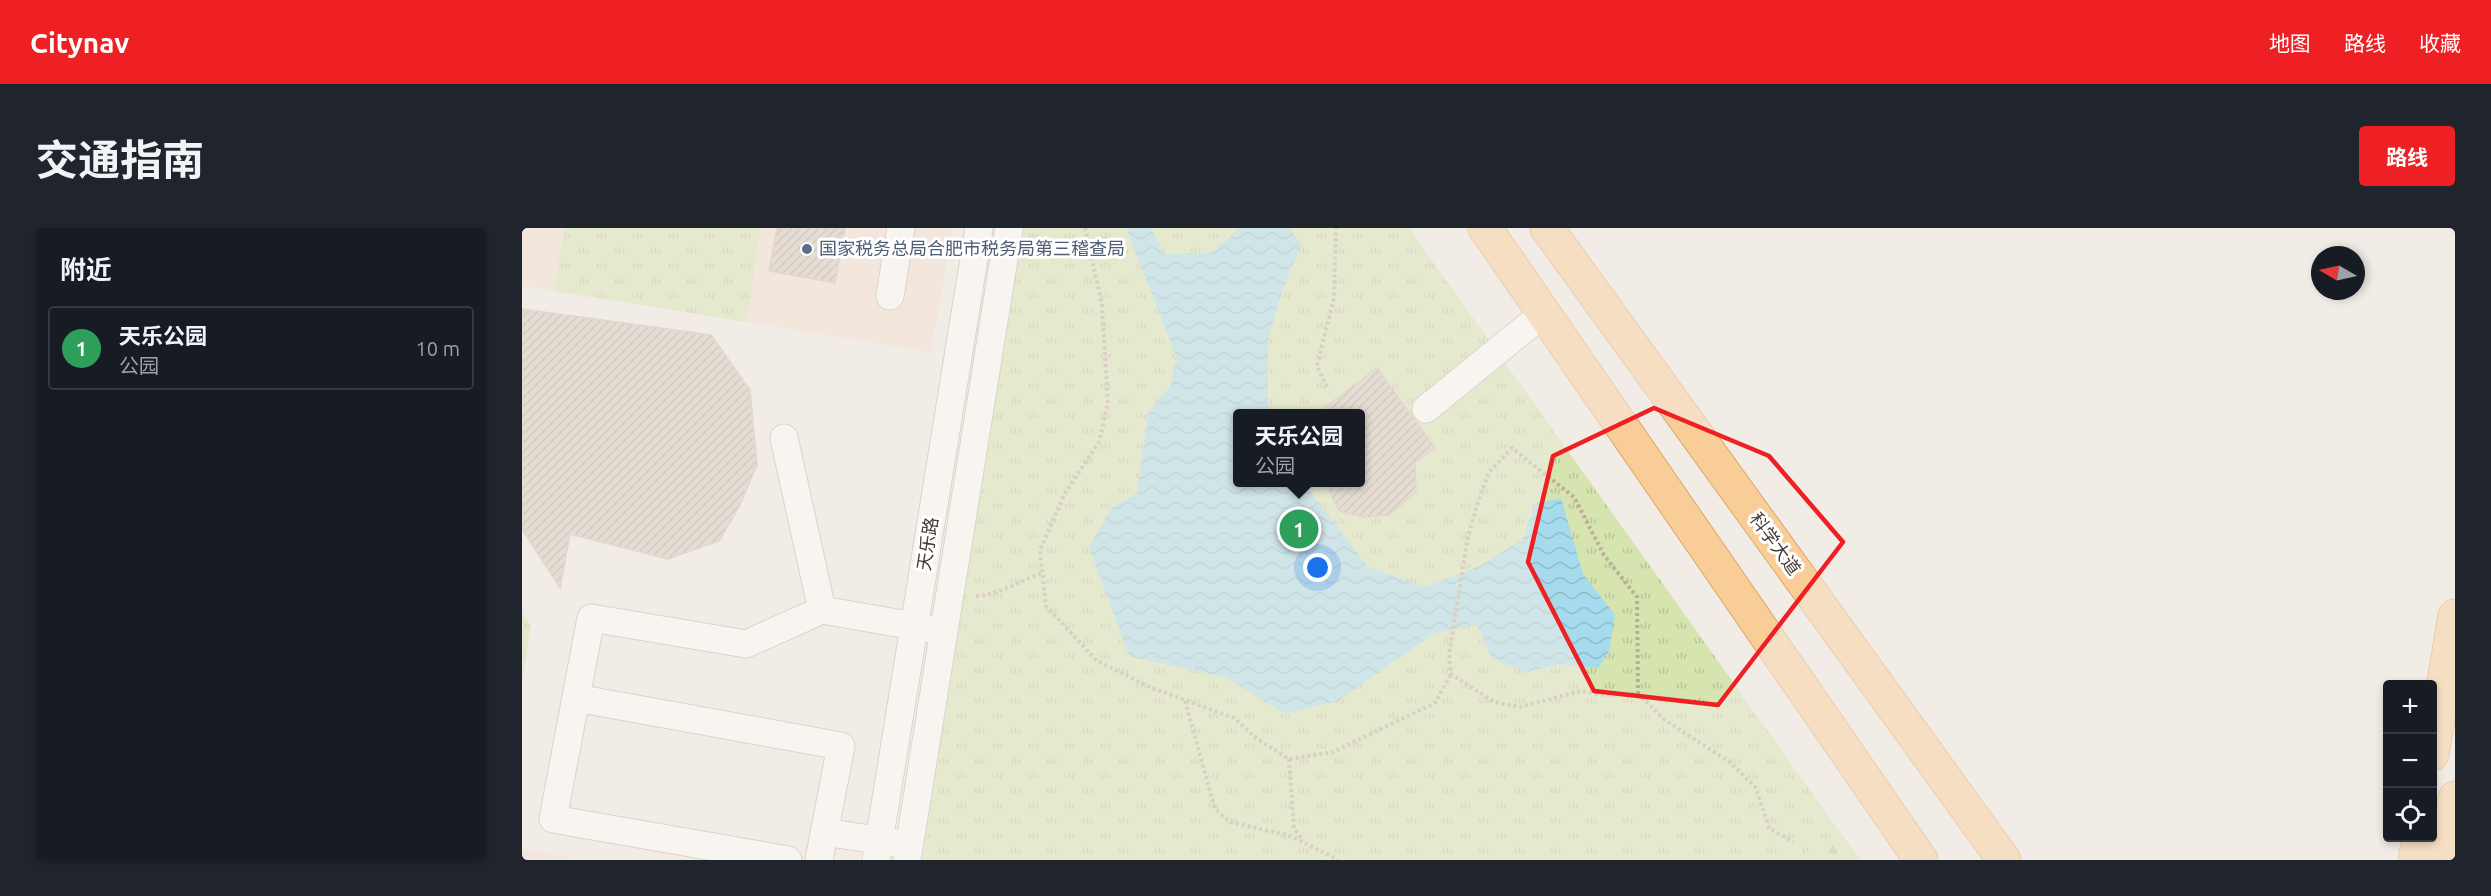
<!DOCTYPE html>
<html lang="zh">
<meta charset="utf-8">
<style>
:root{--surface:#171b24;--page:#20242c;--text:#f1f3f6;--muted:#9ea1a6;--line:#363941;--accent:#ef2023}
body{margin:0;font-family:Ubuntu,"Noto Sans SC",sans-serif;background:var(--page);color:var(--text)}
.controls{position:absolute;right:18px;bottom:18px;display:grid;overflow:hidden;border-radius:6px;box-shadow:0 3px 9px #0003}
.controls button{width:54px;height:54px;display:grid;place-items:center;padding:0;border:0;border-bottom:2px solid var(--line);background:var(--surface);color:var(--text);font:30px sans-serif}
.compass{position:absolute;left:1789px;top:18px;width:54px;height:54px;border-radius:50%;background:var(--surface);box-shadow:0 3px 9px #0003;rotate:279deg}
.you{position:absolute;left:796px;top:340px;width:21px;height:21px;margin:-15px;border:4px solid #fff;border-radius:50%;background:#1a73e8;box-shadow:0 0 0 9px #1a73e833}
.badge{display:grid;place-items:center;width:39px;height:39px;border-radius:50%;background:var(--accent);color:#fff;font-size:20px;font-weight:700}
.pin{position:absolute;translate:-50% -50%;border:3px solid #fff;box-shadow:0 2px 6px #0006}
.popup{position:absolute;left:711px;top:181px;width:132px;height:78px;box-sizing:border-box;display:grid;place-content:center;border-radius:6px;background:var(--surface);filter:drop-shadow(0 2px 4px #0005);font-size:20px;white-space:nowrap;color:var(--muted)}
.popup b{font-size:22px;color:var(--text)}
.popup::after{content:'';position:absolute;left:50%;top:100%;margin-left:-12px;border:12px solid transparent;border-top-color:var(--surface)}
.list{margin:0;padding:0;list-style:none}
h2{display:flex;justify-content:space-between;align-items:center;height:78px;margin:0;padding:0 24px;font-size:26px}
h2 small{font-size:20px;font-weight:400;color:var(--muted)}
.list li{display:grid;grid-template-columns:39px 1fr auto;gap:18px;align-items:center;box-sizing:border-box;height:84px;margin:0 12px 12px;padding:0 12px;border:2px solid var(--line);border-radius:6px}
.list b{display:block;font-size:22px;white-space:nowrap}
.list p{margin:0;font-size:20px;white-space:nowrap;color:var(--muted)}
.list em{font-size:20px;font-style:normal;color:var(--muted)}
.icon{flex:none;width:33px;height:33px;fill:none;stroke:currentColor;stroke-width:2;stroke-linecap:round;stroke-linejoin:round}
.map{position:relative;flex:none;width:1933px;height:632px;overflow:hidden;border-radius:6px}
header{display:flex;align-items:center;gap:36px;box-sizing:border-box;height:84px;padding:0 30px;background:var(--accent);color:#fff}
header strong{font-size:28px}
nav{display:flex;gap:33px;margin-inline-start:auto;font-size:21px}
.intro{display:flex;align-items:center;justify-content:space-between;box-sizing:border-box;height:144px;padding:0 36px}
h1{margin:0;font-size:42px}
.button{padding:15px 27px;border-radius:6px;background:var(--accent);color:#fff;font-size:21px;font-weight:700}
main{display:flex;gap:36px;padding:0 36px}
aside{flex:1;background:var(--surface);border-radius:6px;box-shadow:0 3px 9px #0003}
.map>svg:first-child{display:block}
.commercial{fill:#f3dfd2}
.grass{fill:url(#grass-tufts);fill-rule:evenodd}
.forest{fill:url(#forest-firs)}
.water{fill:url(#water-waves)}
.building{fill:url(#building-hatch);stroke:#cdbdaf;stroke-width:1.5}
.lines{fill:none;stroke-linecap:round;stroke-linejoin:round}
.minor-casing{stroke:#c0b5ac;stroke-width:29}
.major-casing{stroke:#dda768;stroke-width:35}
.path{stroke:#beac9b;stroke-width:4;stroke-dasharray:3 3;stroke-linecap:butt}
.minor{stroke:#fff;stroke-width:27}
.major{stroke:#f9cd98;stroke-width:33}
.marked{fill:none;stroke:#ef2023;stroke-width:4.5;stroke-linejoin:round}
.service-dot{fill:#5c6f8a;stroke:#fff;stroke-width:2}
.labels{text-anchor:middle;stroke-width:6;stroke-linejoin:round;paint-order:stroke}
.service-label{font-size:18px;fill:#4e5e75;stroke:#fff;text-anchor:start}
.street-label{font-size:18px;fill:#443c35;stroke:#fff}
</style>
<header>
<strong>Citynav</strong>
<nav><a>地图</a><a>路线</a><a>收藏</a></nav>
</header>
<div class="intro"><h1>交通指南</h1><a class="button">路线</a></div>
<main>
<aside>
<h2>附近<small></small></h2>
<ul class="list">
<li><span class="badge" style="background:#2e9e5b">1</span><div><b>天乐公园</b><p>公园</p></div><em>10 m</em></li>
</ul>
</aside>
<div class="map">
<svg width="1933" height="632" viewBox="0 0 1933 632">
<defs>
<pattern id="grass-tufts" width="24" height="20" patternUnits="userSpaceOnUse" patternTransform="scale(1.5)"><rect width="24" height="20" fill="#d6e4b0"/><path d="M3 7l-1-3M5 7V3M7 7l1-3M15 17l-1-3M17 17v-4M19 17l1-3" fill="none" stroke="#b9c498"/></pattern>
<pattern id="forest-firs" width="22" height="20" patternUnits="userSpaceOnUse" patternTransform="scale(1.5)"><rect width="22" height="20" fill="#d6e4b0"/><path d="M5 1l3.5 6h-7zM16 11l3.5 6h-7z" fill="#b9c498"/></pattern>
<pattern id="water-waves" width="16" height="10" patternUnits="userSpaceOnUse" patternTransform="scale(1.5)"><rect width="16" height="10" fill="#a5dbec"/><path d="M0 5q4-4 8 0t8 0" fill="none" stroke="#8fbdcb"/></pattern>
<pattern id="building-hatch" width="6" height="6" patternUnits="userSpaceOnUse" patternTransform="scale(1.5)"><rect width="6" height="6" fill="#d6c9bf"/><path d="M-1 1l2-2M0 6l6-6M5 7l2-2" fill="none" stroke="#afa49c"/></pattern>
</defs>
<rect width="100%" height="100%" fill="#f2ece6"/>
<g class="commercial">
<polygon points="0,0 431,0 409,124 0,58"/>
<polygon points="0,621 62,632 0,632"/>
</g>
<g class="grass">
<polygon points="42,0 239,0 224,94 32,63"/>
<path d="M500,0H887L1338,632H400ZM716,186H838V254H716Z"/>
<polygon points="0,384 9,399 0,453"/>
</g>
<polygon class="forest" points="1317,603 1338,632 1272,632"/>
<polygon class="water" points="604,0 629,0 643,26 689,25 718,0 767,0 780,16 760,63 746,112 746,185 716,186 716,254 782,255 846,339 904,359 958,338 1001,311 1013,276 1039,270 1061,346 1093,387 1087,423 1076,440 1038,436 1007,444 971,432 955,397 912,405 816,473 763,486 705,450 607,428 567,319 589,280 615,265 626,185 649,157 654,128"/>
<g class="building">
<polygon points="255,0 323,0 313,55 247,43"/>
<polygon points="0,81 189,107 228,162 235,237 217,279 197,313 146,331 48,306 38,360 0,301"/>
<polygon points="855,140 913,220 893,234 894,264 867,287 841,289 817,283 803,254 838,254 838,186 794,186"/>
</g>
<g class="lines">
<g class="minor-casing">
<g id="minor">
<polyline points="368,68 379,0"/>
<polyline points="904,181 1022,85"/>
<polyline points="262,210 300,382 409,401"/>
<polyline points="54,470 319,518 297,632"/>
<polyline points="302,604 375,615"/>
<polyline points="266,632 31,591 69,390 224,416 300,382"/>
<polyline points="354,632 457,0"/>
<polyline points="385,632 487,0"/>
</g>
</g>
<g class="major-casing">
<g id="major">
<polyline points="963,0 1399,632"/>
<polyline points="1025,0 1482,632"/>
<polyline points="1910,526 1933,388"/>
<polyline points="1893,632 1897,610"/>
<polyline points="1923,632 1933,570"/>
</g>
</g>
<g class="path">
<polyline points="563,0 580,77 586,175 577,214 543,265 518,322 524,378 575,433 630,460 712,490 734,510 767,531 811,524 913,475 929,446"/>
<polyline points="805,159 795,138 812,70 814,0"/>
<path d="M454,368C477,367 497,353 520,345"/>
<polyline points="1116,466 1115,369 1082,327 1052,269 990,220 967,244 955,277 946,308 927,427 929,446 972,474 998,479 1059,463 1082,467 1116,466 1143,492 1209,535 1234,560 1247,600 1272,614"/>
<polyline points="663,473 693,581 708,594 769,608 816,632"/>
<polyline points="767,531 772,600 781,613"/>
</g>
<use href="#minor" class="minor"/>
<use href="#major" class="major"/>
</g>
<path d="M0 0H1933V632H0ZM1132,180L1247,228L1321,314L1196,477L1072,463L1006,334L1031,228Z" fill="#f2ece6" fill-opacity=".55" fill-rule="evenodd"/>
<path class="marked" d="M1132,180L1247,228L1321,314L1196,477L1072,463L1006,334L1031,228Z"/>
<circle class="service-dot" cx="285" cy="21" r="6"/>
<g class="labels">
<g class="service-label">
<text x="297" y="27">国家税务总局合肥市税务局第三稽查局</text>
</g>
<g class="street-label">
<text transform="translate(406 316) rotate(-81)" y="6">天乐路</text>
<text transform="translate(1253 316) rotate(54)" y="6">科学大道</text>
</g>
</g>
</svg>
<div class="controls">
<button>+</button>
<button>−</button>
<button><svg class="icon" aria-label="locate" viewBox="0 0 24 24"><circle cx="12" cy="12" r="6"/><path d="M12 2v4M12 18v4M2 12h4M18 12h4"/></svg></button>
</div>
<svg class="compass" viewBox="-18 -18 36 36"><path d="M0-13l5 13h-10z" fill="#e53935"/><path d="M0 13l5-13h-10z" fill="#9ea1a6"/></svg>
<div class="you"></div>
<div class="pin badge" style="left:777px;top:301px;background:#2e9e5b">1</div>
<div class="popup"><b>天乐公园</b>公园</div>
</div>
</main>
